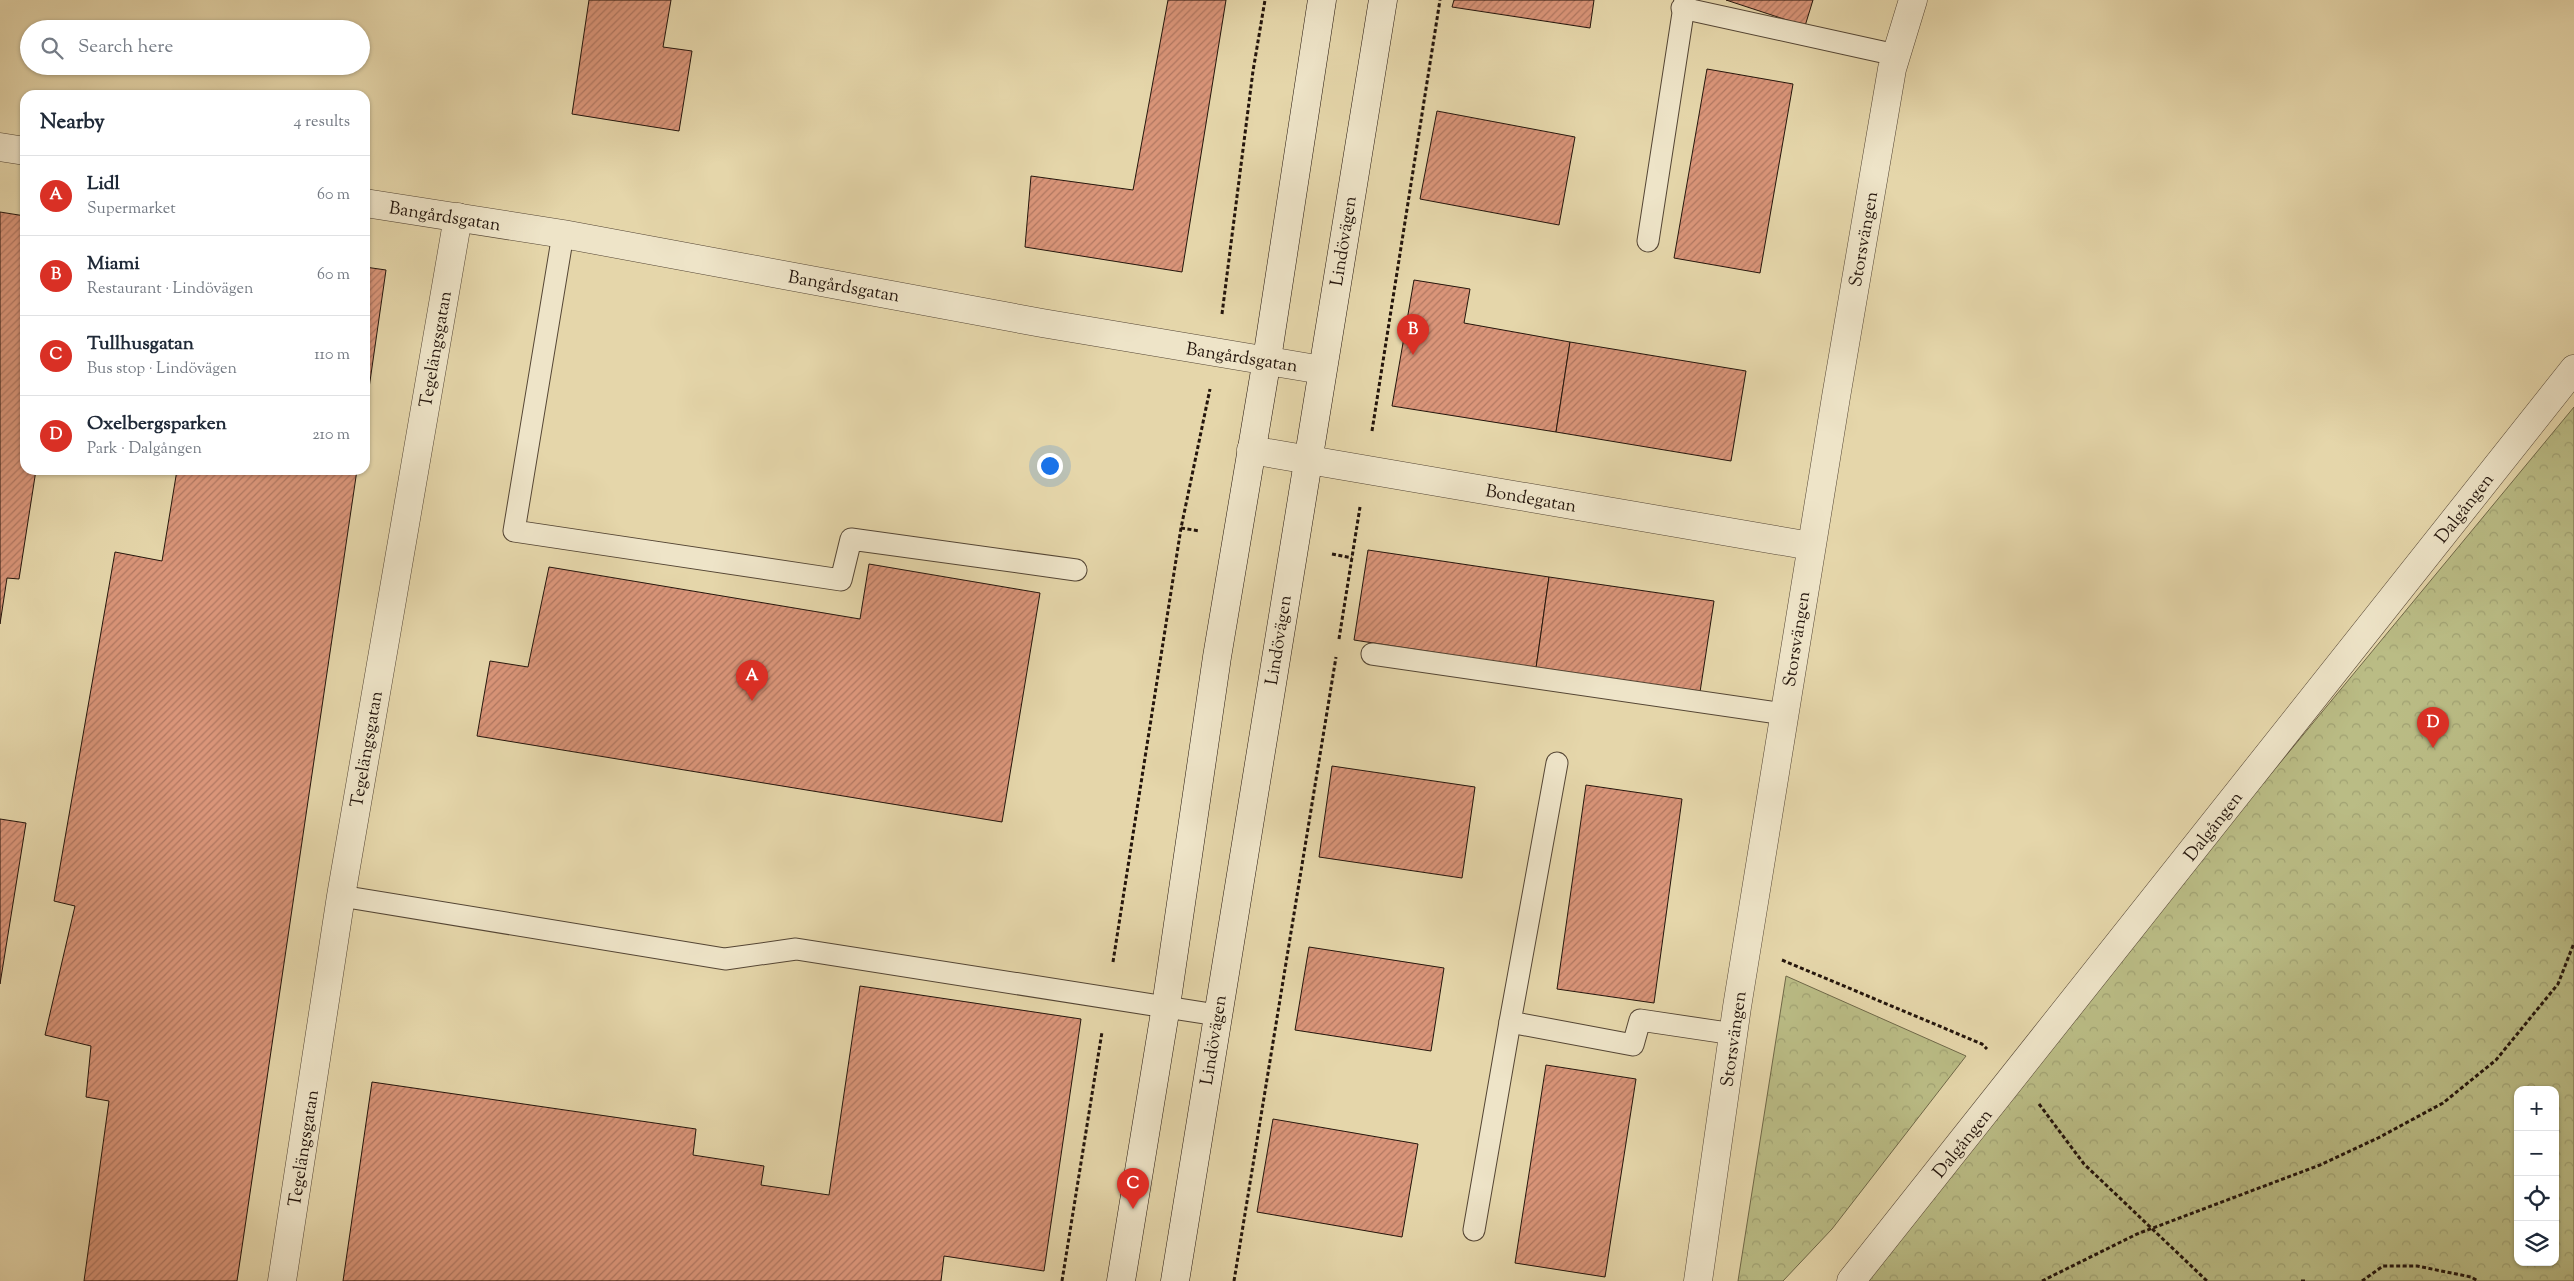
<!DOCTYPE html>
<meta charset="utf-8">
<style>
:root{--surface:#fff;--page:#f2f2f3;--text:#1f2937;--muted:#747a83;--line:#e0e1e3;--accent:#d93025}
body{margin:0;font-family:"Sorts Mill Goudy",serif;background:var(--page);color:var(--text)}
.controls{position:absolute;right:15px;bottom:15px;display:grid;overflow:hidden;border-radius:10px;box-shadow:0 1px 4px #0004}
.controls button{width:45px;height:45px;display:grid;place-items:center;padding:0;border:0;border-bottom:1px solid var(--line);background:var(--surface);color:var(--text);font:25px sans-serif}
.you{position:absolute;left:1049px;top:465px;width:18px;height:18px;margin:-12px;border:4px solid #fff;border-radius:50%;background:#1a73e8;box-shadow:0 0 0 8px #1a73e833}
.badge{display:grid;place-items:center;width:32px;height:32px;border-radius:50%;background:var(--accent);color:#fff;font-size:16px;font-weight:700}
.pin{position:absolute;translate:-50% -41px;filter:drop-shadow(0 1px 2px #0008)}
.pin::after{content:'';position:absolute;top:26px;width:18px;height:15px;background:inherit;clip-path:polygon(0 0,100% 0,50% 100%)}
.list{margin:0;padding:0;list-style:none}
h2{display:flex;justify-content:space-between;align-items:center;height:65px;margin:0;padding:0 20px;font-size:21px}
h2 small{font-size:16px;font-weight:400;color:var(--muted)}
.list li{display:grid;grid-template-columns:32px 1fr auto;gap:15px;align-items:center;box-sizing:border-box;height:80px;padding:0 20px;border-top:1px solid var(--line)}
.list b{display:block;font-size:19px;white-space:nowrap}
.list p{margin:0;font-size:16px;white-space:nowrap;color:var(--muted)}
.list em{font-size:16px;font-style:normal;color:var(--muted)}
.icon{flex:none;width:28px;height:28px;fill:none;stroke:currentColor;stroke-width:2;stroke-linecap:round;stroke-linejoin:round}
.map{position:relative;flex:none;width:2574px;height:1281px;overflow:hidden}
.search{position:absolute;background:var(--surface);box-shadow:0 1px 4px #0004;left:20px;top:20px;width:350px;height:55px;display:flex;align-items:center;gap:12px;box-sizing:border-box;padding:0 18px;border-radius:28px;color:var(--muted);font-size:19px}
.panel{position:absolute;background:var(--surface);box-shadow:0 1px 4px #0004;left:20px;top:90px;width:350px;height:385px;border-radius:15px}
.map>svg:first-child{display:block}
.park{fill:url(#park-crowns);stroke:#6f6848;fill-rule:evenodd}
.building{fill:url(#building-hatch);stroke:#24150c}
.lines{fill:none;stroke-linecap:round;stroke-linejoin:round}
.service-casing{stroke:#544534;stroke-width:23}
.minor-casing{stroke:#544534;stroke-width:29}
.secondary-casing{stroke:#24150c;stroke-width:29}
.path{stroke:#24150c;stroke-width:3;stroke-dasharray:4 2.5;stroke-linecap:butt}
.service{stroke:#eee4c8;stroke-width:21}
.minor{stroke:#eee4c8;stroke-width:28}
.secondary{stroke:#eee4c8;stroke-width:28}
.labels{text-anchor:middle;stroke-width:5;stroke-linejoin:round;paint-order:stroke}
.street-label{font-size:18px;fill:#24150c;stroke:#eee4c8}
</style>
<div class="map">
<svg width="2574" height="1281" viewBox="0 0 2574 1281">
<defs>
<pattern id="park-crowns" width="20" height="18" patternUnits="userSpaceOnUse" patternTransform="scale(1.25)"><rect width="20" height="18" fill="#babc85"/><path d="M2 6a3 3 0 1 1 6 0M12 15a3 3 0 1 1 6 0" fill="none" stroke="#a0a172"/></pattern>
<pattern id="building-hatch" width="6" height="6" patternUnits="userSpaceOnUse" patternTransform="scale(1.25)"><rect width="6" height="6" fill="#da9579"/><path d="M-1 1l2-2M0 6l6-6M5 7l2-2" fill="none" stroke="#b17862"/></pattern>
</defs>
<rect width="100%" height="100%" fill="#e5d6aa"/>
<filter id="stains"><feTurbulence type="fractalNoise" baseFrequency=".004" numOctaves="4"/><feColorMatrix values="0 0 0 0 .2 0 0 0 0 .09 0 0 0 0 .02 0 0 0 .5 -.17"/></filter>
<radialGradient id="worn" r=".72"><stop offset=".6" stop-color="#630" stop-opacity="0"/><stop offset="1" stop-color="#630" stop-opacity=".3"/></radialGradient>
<g class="park">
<path d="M2574,407V1281H1852ZM2518,1090H2555V1262H2518Z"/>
<polygon points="1786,976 1966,1056 1832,1229 1783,1281 1738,1281"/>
</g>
<g class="building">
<polygon points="589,0 671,0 663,47 692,51 679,131 572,114"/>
<polygon points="1168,0 1226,0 1182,272 1025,247 1031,176 1133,190"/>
<polygon points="1454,0 1594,0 1590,28 1452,7"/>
<polygon points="1726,0 1813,0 1805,26"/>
<polygon points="1707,69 1793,84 1760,273 1674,258"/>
<polygon points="1437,111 1575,137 1559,225 1420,199"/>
<polygon points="0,212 25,216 25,470 36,470 19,579 7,578 0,624"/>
<polygon points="365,267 386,270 365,416"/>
<polygon points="1414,280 1470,289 1464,323 1570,342 1556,432 1392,406"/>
<polygon points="1570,342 1746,371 1731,461 1556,432"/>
<polygon points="177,470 357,470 237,1281 84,1281 109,1101 86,1097 91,1046 45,1035 75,906 54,901 115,552 162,561"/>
<polygon points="1368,550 1549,577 1536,668 1354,640"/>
<polygon points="869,564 1040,593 1002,822 477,736 490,661 528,667 549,567 860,619"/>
<polygon points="1549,577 1714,601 1700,692 1536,668"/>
<polygon points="1332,766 1475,787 1462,878 1319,857"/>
<polygon points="1586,785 1682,799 1654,1003 1557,989"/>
<polygon points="0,819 26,823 0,984"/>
<polygon points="1309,947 1444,968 1431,1051 1295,1030"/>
<polygon points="860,986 1081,1019 1044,1271 944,1256 941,1281 343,1281 372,1082 696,1129 693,1155 764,1166 761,1185 829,1195"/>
<polygon points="1546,1065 1636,1079 1605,1277 1515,1263"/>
<polygon points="1273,1119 1418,1144 1402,1237 1257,1212"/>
</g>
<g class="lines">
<g class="service-casing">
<g id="service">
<polyline points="1682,8 1896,55"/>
<polyline points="563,234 514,531 841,580 851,539 1076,570"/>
<polyline points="1648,241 1685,0"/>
<polyline points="1372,654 1785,714"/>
<polyline points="1557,763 1510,1022 1633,1045 1640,1020 1734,1034"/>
<polyline points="341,896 725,959 796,949 1217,1015"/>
<polyline points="1474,1230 1510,1022"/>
</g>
</g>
<g class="minor-casing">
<g id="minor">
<polyline points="0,147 25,151"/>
<polyline points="365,203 563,234 1042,323 1322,370"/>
<polyline points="1251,450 1811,546"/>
<polyline points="282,1281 341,896 458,217"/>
<polyline points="1698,1281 1737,1007 1836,397 1892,69 1913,0"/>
<polyline points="1851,1281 2574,369"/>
</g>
</g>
<g class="secondary-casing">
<g id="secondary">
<polyline points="1121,1281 1166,1006 1217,657 1267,359 1322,0"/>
<polyline points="1175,1281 1383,0"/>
</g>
</g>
<g class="path">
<polyline points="1222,314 1253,71 1265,0"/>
<polyline points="1372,431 1440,0"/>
<polyline points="1181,528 1200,531"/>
<polyline points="1332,554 1352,558"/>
<polyline points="1339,639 1360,507"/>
<polyline points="1782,960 1982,1044 1987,1049"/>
<polyline points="1113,962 1181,528 1210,389"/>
<polyline points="2039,1104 2084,1164 2207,1281"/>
<polyline points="1062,1281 1102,1032"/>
<polyline points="1234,1281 1336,657"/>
<polyline points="2042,1281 2137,1234 2320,1165 2378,1138 2443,1103 2496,1060 2558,984 2574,943"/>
<polyline points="2301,1281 2307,1281"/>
<polyline points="2362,1281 2383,1266 2417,1266 2471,1277 2478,1281"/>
</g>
<use href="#service" class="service"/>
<use href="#minor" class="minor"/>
<use href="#secondary" class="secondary"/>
</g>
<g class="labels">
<g class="street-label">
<text transform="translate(445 216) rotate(9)" y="6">Bangårdsgatan</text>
<text transform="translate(1863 239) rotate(-80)" y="6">Storsvängen</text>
<text transform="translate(1343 241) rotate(-81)" y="6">Lindövägen</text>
<text transform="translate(844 286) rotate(10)" y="6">Bangårdsgatan</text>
<text transform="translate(435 349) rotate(-80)" y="6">Tegelängsgatan</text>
<text transform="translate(1242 357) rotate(9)" y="6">Bangårdsgatan</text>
<text transform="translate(1531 498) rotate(10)" y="6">Bondegatan</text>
<text transform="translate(2464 508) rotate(-52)" y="6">Dalgången</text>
<text transform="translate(1796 639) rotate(-81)" y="6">Storsvängen</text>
<text transform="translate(1278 640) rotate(-81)" y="6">Lindövägen</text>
<text transform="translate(366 749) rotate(-80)" y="6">Tegelängsgatan</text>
<text transform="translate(2213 826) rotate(-52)" y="6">Dalgången</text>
<text transform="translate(1733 1039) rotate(-82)" y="6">Storsvängen</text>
<text transform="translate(1213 1040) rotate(-81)" y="6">Lindövägen</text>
<text transform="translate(1962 1143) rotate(-51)" y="6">Dalgången</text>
<text transform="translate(303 1148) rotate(-81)" y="6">Tegelängsgatan</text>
</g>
</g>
<rect width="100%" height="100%" filter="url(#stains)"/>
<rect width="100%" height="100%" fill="url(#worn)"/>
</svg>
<div class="controls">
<button>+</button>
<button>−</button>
<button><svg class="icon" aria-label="locate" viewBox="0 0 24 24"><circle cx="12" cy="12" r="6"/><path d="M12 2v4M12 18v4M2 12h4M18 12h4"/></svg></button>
<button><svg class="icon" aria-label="layers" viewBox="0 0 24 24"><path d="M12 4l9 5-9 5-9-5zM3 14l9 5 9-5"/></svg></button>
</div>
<div class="you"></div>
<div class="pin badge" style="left:752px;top:701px">A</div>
<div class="pin badge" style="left:1413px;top:355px">B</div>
<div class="pin badge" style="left:1133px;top:1209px">C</div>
<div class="pin badge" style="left:2433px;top:748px">D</div>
<div class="search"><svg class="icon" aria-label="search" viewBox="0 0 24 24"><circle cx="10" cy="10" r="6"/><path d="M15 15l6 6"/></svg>Search here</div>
<section class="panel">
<h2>Nearby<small>4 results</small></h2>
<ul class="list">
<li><span class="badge">A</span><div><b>Lidl</b><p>Supermarket</p></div><em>60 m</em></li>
<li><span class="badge">B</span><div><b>Miami</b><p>Restaurant · Lindövägen</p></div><em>60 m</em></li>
<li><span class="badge">C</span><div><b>Tullhusgatan</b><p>Bus stop · Lindövägen</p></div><em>110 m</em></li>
<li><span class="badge">D</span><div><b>Oxelbergsparken</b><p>Park · Dalgången</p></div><em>210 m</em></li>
</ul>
</section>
</div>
